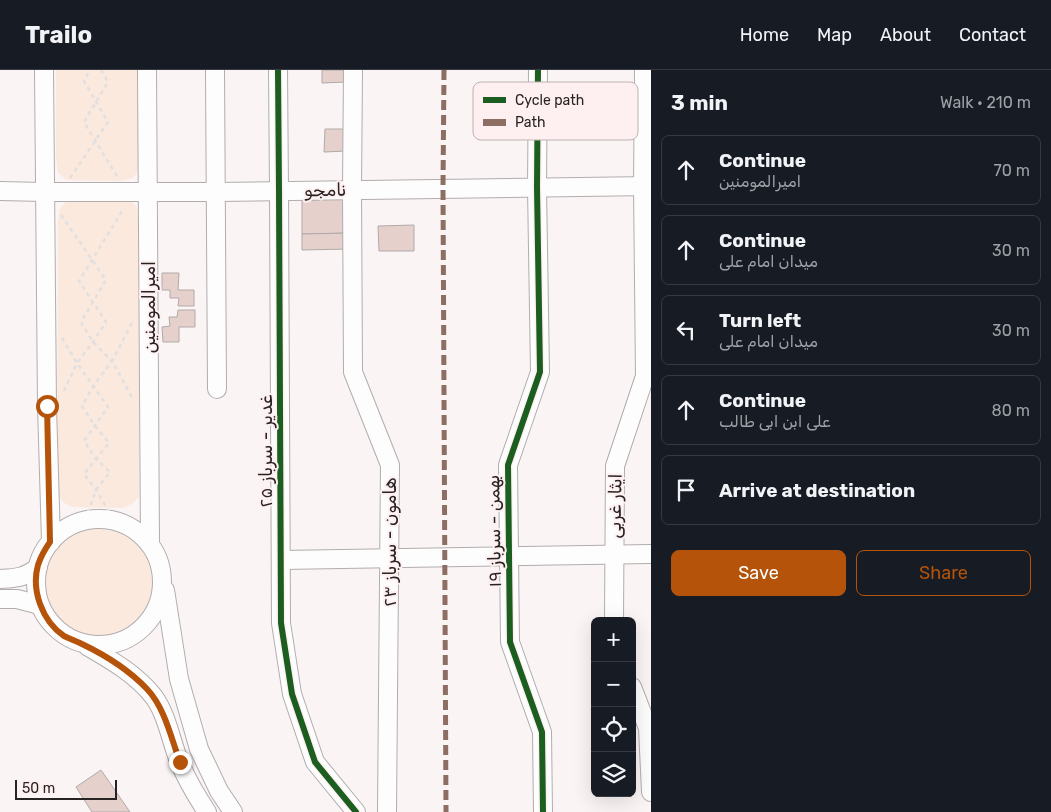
<!DOCTYPE html>
<meta charset="utf-8">
<style>
:root{--surface:#171b24;--page:#20242c;--text:#f1f3f6;--muted:#9ea1a6;--line:#363941;--accent:#b45309}
body{margin:0;font-family:Rubik,Vazirmatn,sans-serif;background:var(--page);color:var(--text)}
.controls{position:absolute;right:15px;bottom:15px;display:grid;overflow:hidden;border-radius:8px;box-shadow:0 5px 20px #0002}
.controls button{width:45px;height:45px;display:grid;place-items:center;padding:0;border:0;border-bottom:1px solid var(--line);background:var(--surface);color:var(--text);font:25px sans-serif}
.scale{position:absolute;left:15px;bottom:12px;width:102px;box-sizing:border-box;padding-left:5px;border:2px solid #282323;border-top:0;font-size:14px;line-height:18px;white-space:nowrap;color:#282323;-webkit-text-stroke:4px #fef0f1;paint-order:stroke}
.stop{position:absolute;width:15px;height:15px;margin:-11px;border:4px solid #b45309;border-radius:50%;background:#fff}
.stop.end{background:#b45309;border-color:#fff;box-shadow:0 1px 5px #0008}
.list{margin:0;padding:0;list-style:none}
h2{display:flex;justify-content:space-between;align-items:center;height:65px;margin:0;padding:0 20px;font-size:21px}
h2 small{font-size:16px;font-weight:400;color:var(--muted)}
.list li{display:grid;grid-template-columns:32px 1fr auto;gap:15px;align-items:center;box-sizing:border-box;height:70px;margin:0 10px 10px;padding:0 10px;border:1px solid var(--line);border-radius:8px}
.list b{display:block;font-size:19px;white-space:nowrap}
.list p{margin:0;font-size:16px;white-space:nowrap;color:var(--muted)}
.list em{font-size:16px;font-style:normal;color:var(--muted)}
.actions{display:flex;gap:10px;padding:15px 20px}
.actions a{flex:1;padding:11px 0;border:1px solid var(--accent);border-radius:8px;text-align:center;font-size:18px;color:var(--accent)}
.actions .main{background:var(--accent);color:#fff}
.icon{flex:none;width:28px;height:28px;fill:none;stroke:currentColor;stroke-width:2;stroke-linecap:round;stroke-linejoin:round}
.map{position:relative;flex:none;width:651px;height:742px;overflow:hidden}
header{display:flex;align-items:center;gap:30px;box-sizing:border-box;height:70px;padding:0 25px;background:var(--surface);border-bottom:1px solid var(--line)}
header strong{font-size:24px}
nav{display:flex;gap:28px;margin-inline-start:auto;font-size:18px}
main{display:flex}
aside{flex:1;background:var(--surface)}
.map>svg:first-child{display:block}
.green{fill:#fbe9de}
.building{fill:#e5d0cb;stroke:#b0aaaa}
.lines{fill:none;stroke-linecap:round;stroke-linejoin:round}
.minor-casing{stroke:#b2acad;stroke-width:20}
.path{stroke:#e1dfdf;stroke-width:2.5;stroke-dasharray:4 4;stroke-linecap:butt}
.minor{stroke:#fefdfd;stroke-width:18}
.quiet{stroke:#8d6e63;stroke-width:5;stroke-dasharray:10 5;stroke-linecap:butt}
.cycleway-casing{stroke:#fef0f1;stroke-width:9}
.cycleway{stroke:#1b5e20;stroke-width:6}
.route{stroke:#b45309;stroke-width:6}
.labels{text-anchor:middle;stroke-width:4;stroke-linejoin:round;paint-order:stroke}
.street-label{font-size:18px;fill:#282323;stroke:#fef0f1}
.key{fill:#fef0f1;stroke:#beb2b3;stroke-width:1}
.key-label{font-size:14px;fill:#282323}
</style>
<header>
<strong>Trailo</strong>
<nav><a>Home</a><a>Map</a><a>About</a><a>Contact</a></nav>
</header>
<main>
<div class="map">
<svg width="651" height="742" viewBox="0 0 651 742">
<rect width="100%" height="100%" fill="#faf4f4"/>
<g class="green">
<polygon points="56,0 138,0 138,101 133,108 120,111 67,110 58,103 56,88"/>
<path d="M123,129C135,133 137,134 139,147V427L132,434L122,438L72,437C63,433 59,429 57,419L58,148L60,138L67,131Z"/>
<circle cx="98" cy="513" r="54"/>
</g>
<g class="building">
<polygon points="322,0 347,0 347,12 322,13"/>
<polygon points="325,59 346,59 347,81 324,82"/>
<polygon points="350,129 350,163 302,164 302,130"/>
<polygon points="414,155 414,181 379,181 378,156"/>
<polygon points="350,163 350,179 302,180 302,164"/>
<polygon points="162,203 179,203 178,220 194,220 194,236 178,236 179,228 170,228 170,220 162,220"/>
<polygon points="178,240 195,240 195,257 179,257 179,272 163,272 162,257 170,256 169,247 177,247"/>
<polygon points="101,700 130,742 92,742 76,717"/>
</g>
<g class="lines">
<g class="minor-casing">
<g id="minor">
<polyline points="44,0 47,336 51,472"/>
<polyline points="147,0 150,474"/>
<polyline points="215,0 217,319"/>
<polyline points="278,0 279,120 281,553 292,624 315,692 356,742"/>
<polyline points="353,0 352,119 353,302 390,395 387,742"/>
<polyline points="538,0 537,117 540,302 508,395 510,572 542,662 543,742"/>
<polyline points="0,121 45,122 216,122 651,116"/>
<circle cx="99" cy="512" r="63"/>
<polyline points="281,490 651,484"/>
<path d="M0,509C16,508 25,508 38,497"/>
<polyline points="165,520 179,609 199,679 219,721 233,742"/>
<polyline points="0,529 17,529 40,535"/>
<polyline points="614,551 615,396 645,306 643,116 644,0"/>
<path d="M87,576C111,590 136,604 154,627C167,645 171,671 179,691C186,708 197,727 207,742"/>
<polyline points="632,617 648,658 651,722"/>
</g>
</g>
<g class="path">
<polyline points="101,0 108,12 84,52 118,108"/>
<polyline points="70,108 108,52 84,11 90,0"/>
<polyline points="61,145 106,210 81,252 93,272 112,291 94,315 82,336 95,356 109,373 84,404 96,420 114,450"/>
<polyline points="132,253 112,291 133,329"/>
<polyline points="62,268 77,293 63,323"/>
<polyline points="85,450 96,420 110,402 96,389 84,371 108,337 77,293 93,272 106,252 79,211 124,138"/>
</g>
<use href="#minor" class="minor"/>
<polyline class="quiet" points="444,0 443,118 446,742"/>
<g class="cycleway-casing">
<g id="cycleway">
<polyline points="278,0 279,120 281,553 292,624 315,692 356,742"/>
<polyline points="538,0 537,117 540,302 508,395 510,572 542,662 543,742"/>
</g>
</g>
<use href="#cycleway" class="cycleway"/>
</g>
<g class="lines">
<path class="route" d="M47,336L50,472C45,479 41,486 38,495C31,520 42,551 64,566C70,569 76,571 82,574C105,585 129,600 147,619C165,638 171,668 180,692"/>
</g>
<g class="labels">
<g class="street-label">
<text transform="translate(325 120) rotate(-1)" y="6">نامجو</text>
<text transform="translate(149 237) rotate(-90)" y="6">امیرالمومنین</text>
<text transform="translate(266 381) rotate(-90)" y="6">غدیر - سرباز ۲۵</text>
<text transform="translate(615 436) rotate(-89)" y="6">ایثار غربی</text>
<text transform="translate(494 461) rotate(-91)" y="6">بهمن - سرباز ۱۹</text>
<text transform="translate(390 472) rotate(-90)" y="6">هامون - سرباز ۲۳</text>
</g>
</g>
<rect x="473" y="12" width="165" height="58" rx="8" class="key"/>
<rect x="483" y="27" width="23" height="6" fill="#1b5e20"/>
<rect x="483" y="49" width="23" height="7" fill="#8d6e63"/>
<g class="key-label">
<text x="515" y="35">Cycle path</text>
<text x="515" y="57">Path</text>
</g>
</svg>
<div class="controls">
<button>+</button>
<button>−</button>
<button><svg class="icon" aria-label="locate" viewBox="0 0 24 24"><circle cx="12" cy="12" r="6"/><path d="M12 2v4M12 18v4M2 12h4M18 12h4"/></svg></button>
<button><svg class="icon" aria-label="layers" viewBox="0 0 24 24"><path d="M12 4l9 5-9 5-9-5zM3 14l9 5 9-5"/></svg></button>
</div>
<div class="scale">50 m</div>
<div class="stop" style="left:47px;top:336px"></div>
<div class="stop end" style="left:180px;top:692px"></div>
</div>
<aside>
<h2>3 min<small>Walk · 210 m</small></h2>
<ul class="list">
<li><svg class="icon" aria-label="ahead" viewBox="0 0 24 24"><path d="M12 20V5M6 11l6-6 6 6"/></svg><div><b>Continue</b><p>امیرالمومنین</p></div><em>70 m</em></li>
<li><svg class="icon" aria-label="ahead" viewBox="0 0 24 24"><path d="M12 20V5M6 11l6-6 6 6"/></svg><div><b>Continue</b><p>میدان امام علی</p></div><em>30 m</em></li>
<li><svg class="icon" aria-label="left" viewBox="0 0 24 24"><path d="M17 20v-9H6M10 6l-5 5 5 5"/></svg><div><b>Turn left</b><p>میدان امام علی</p></div><em>30 m</em></li>
<li><svg class="icon" aria-label="ahead" viewBox="0 0 24 24"><path d="M12 20V5M6 11l6-6 6 6"/></svg><div><b>Continue</b><p>علی ابن ابی طالب</p></div><em>80 m</em></li>
<li><svg class="icon" aria-label="arrive" viewBox="0 0 24 24"><path d="M6 21V4h12l-3 4 3 4H6"/></svg><div><b>Arrive at destination</b></div></li>
</ul>
<div class="actions"><a class="main">Save</a><a>Share</a></div>
</aside>
</main>
